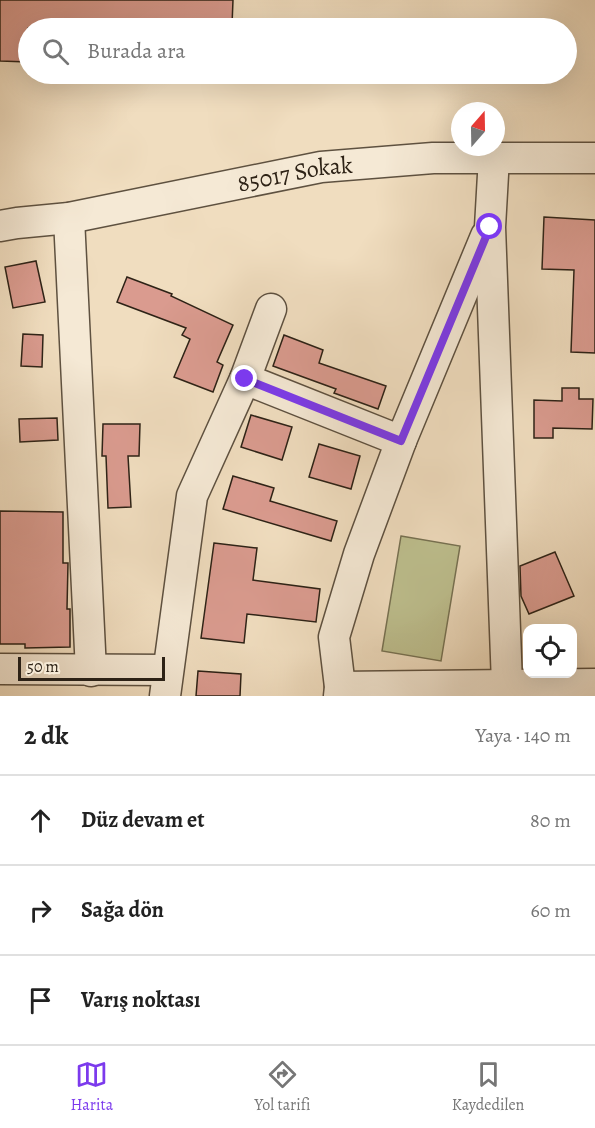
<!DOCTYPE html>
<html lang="tr">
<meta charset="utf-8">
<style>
:root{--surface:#fff;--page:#f6f6f6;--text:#222;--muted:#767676;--line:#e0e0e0;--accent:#7c3aed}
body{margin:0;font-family:Alegreya,serif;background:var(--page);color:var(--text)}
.controls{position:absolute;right:18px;bottom:18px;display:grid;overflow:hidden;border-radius:12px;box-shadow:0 6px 24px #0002}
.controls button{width:54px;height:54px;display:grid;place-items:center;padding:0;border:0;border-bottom:2px solid var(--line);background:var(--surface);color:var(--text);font:30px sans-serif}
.compass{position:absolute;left:451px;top:102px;width:54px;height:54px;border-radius:50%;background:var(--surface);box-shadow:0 6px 24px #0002;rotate:20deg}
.scale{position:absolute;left:18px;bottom:15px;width:147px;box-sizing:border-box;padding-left:6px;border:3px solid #2d2216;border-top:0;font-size:16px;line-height:21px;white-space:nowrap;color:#2d2216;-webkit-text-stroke:4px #f5e9d5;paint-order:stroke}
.stop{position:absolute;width:18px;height:18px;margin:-14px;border:4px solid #7c3aed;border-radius:50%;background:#fff}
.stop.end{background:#7c3aed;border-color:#fff;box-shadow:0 2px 6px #0008}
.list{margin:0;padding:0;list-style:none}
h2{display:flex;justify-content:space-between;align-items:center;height:78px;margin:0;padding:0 24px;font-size:26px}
h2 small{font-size:20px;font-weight:400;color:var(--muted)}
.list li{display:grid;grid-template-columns:39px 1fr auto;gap:18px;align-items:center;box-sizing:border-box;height:90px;padding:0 24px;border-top:2px solid var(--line)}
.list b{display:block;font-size:22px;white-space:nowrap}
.list em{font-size:20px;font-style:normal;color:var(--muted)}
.icon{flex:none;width:33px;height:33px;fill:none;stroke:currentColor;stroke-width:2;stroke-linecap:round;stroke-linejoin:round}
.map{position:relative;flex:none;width:595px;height:696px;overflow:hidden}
.search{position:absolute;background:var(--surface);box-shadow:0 6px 24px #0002;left:18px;right:18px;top:18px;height:66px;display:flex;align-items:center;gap:15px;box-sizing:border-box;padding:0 21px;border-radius:33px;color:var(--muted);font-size:22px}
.sheet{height:348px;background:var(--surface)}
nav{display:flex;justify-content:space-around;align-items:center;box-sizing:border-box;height:84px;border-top:2px solid var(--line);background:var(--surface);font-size:16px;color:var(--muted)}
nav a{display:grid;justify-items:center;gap:3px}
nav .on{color:var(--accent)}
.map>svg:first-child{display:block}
.green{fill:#bec08f;stroke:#767152;stroke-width:1.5}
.building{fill:#da9b8f;stroke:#2d2216;stroke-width:1.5}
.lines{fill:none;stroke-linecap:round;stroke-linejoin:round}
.minor-casing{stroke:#5e5140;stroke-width:33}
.minor{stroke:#f5e9d5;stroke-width:30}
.route{stroke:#7c3aed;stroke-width:8}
.labels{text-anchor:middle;stroke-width:4.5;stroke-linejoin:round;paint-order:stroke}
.street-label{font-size:24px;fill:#2d2216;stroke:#f5e9d5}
</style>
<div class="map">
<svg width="595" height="696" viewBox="0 0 595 696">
<rect width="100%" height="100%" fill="#f0ddbf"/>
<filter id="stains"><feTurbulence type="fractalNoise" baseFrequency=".00333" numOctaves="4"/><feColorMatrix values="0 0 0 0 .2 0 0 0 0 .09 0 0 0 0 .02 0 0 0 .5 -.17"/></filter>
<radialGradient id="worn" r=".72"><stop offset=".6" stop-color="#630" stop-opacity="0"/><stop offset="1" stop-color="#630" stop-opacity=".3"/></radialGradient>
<polygon class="green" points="401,536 460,546 441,661 382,651"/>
<g class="building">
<polygon points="0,0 233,0 232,25 114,20 114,28 28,28 28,62 0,61"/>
<polygon points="544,217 595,220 595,353 571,352 574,270 542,269"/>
<polygon points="36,261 45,302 13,308 5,267"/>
<polygon points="127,277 172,294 171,296 233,325 217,362 223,365 213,392 174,377 190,339 182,335 186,328 117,302"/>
<polygon points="23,334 43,335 42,367 21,366"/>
<polygon points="284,335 323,350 319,363 386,386 378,409 334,393 336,389 273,366"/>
<polygon points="562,388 579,388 579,399 593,399 592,429 553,428 553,438 534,438 534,400 562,401"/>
<polygon points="251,415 292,427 282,460 241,447"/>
<polygon points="57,418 58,440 20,442 19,419"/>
<polygon points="103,424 140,424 139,456 128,456 131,507 108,508 106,456 102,456"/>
<polygon points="319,444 360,456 351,489 309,477"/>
<polygon points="233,476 274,488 270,501 337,521 331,541 223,509"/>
<polygon points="0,511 63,512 63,563 68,563 67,609 70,609 70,647 25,648 25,644 0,644"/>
<polygon points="214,543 257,548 253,580 320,589 316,622 247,614 244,643 201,638"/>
<polygon points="555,552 574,596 529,614 521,596 520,566"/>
<polygon points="198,671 241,674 240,696 196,696"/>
</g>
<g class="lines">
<g class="minor-casing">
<g id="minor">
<polyline points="494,157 490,227 507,684"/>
<polyline points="69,218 91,671"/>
<path id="s1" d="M0,226L17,223L69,218L321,167L433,158H595"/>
<polyline points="245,379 401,441 359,554 334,637 340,687 339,696"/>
<polyline points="401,441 486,236"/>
<polyline points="0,669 167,670"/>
<polyline points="340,687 595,684"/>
<polyline points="165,696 192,496 245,379 271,309"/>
</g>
</g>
<use href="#minor" class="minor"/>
</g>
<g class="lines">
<polyline class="route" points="245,379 401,441 490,227"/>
</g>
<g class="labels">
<g class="street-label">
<text dy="8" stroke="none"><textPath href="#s1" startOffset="300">85017 Sokak</textPath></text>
</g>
</g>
<rect width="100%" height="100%" filter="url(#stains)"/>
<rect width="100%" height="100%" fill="url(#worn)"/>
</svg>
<div class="controls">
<button><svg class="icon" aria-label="locate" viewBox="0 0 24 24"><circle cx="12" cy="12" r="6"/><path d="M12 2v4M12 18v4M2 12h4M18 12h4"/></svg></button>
</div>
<svg class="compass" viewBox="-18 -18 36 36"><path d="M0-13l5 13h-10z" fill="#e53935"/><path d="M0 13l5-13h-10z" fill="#767676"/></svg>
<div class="scale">50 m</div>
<div class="stop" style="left:490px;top:227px"></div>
<div class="stop end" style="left:245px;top:379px"></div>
<div class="search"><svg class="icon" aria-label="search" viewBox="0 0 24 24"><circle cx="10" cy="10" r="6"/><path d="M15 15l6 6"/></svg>Burada ara</div>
</div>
<section class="sheet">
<h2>2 dk<small>Yaya · 140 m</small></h2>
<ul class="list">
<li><svg class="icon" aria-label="ahead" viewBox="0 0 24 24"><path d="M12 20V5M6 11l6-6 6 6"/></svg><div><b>Düz devam et</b></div><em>80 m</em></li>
<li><svg class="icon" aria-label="right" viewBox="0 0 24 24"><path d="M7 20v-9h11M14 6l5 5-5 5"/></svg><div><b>Sağa dön</b></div><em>60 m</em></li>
<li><svg class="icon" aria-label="arrive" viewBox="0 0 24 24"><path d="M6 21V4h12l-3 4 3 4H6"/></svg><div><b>Varış noktası</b></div></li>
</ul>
</section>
<nav>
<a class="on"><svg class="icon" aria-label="map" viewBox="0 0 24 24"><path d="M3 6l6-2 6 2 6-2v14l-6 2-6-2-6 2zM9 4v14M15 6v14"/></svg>Harita</a>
<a><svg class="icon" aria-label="directions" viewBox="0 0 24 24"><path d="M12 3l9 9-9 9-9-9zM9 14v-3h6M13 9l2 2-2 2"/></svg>Yol tarifi</a>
<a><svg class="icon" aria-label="saved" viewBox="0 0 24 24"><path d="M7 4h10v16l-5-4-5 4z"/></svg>Kaydedilen</a>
</nav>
